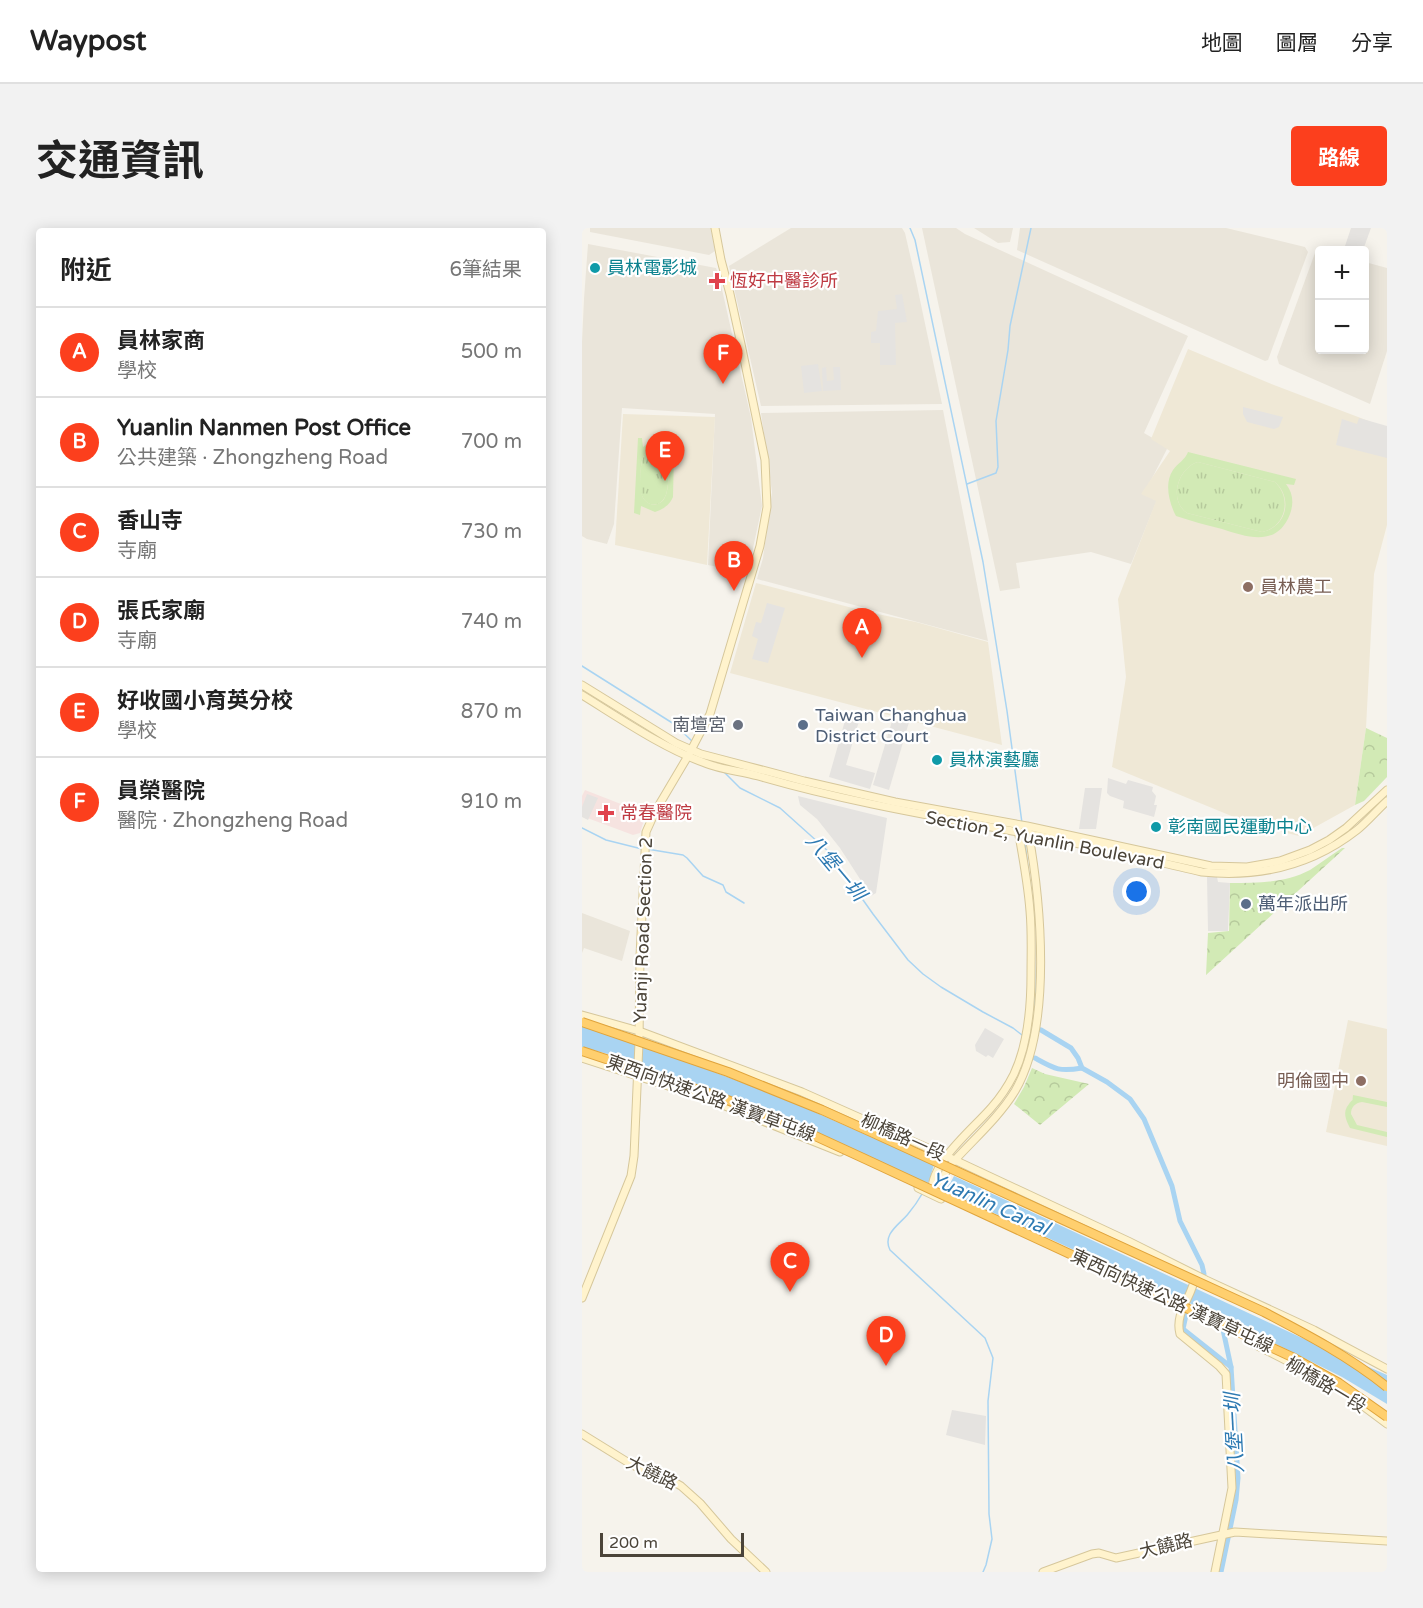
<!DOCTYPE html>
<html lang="zh-TW">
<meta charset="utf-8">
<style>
:root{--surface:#fff;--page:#f2f2f2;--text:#222;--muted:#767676;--line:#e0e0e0;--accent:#fc3f1d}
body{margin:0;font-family:"Varela Round","Noto Sans TC",sans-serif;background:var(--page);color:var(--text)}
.controls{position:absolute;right:18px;top:18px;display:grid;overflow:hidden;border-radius:6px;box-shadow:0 3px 15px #0003}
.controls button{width:54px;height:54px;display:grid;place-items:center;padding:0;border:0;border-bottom:2px solid var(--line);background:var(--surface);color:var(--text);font:30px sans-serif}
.scale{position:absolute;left:18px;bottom:15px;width:144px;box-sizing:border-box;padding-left:6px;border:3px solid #4b4439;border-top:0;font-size:16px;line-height:21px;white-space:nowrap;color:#4b4439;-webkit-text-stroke:4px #fff;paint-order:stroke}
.you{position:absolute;left:555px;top:664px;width:21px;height:21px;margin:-15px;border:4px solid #fff;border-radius:50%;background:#1a73e8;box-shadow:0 0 0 9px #1a73e833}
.badge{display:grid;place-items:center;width:39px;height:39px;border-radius:50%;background:var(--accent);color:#fff;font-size:20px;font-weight:700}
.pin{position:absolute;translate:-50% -50px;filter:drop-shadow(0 2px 3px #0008)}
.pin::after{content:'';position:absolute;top:32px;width:21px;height:18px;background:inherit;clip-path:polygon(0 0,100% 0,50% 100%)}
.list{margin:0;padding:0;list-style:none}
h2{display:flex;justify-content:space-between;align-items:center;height:78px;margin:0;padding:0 24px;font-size:26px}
h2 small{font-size:20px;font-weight:400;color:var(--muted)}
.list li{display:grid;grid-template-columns:39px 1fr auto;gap:18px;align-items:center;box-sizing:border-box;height:90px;padding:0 24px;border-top:2px solid var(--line)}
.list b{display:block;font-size:22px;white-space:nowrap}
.list p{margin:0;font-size:20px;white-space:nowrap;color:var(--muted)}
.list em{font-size:20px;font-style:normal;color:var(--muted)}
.map{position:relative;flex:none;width:805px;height:1344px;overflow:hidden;border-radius:6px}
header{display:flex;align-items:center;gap:36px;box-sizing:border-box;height:84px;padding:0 30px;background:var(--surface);border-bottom:2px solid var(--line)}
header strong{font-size:28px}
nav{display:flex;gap:33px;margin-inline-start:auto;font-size:21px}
.intro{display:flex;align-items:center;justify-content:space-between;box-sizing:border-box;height:144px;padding:0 36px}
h1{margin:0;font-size:42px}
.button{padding:15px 27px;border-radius:6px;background:var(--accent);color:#fff;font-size:21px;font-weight:700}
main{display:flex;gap:36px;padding:0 36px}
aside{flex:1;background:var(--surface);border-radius:6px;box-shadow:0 3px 15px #0003}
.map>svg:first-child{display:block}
.residential{fill:#eae5da}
.education{fill:#efe8d6}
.medical{fill:#f6e3e0}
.grass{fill:url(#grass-tufts)}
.park{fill:url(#park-crowns)}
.pitch{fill:#d2eab5;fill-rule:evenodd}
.parking{fill:#e5e3e0}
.water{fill:#a9d4f2}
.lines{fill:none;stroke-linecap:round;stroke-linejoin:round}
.stream{stroke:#a9d4f2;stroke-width:1.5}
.canal{stroke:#a9d4f2;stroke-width:5}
.secondary-casing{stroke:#d6c79b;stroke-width:9}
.secondary{stroke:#fff3cd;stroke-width:7}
.highway-bridge-casing{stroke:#e0a43c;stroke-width:10;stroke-linecap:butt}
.highway-bridge{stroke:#ffcf6e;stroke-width:8}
.culture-dot{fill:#0f9aa8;stroke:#fff;stroke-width:2}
.health-dot{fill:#e0444e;stroke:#fff;stroke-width:2}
.education-dot{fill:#8d6e63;stroke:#fff;stroke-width:2}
.worship-dot{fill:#6b7280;stroke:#fff;stroke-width:2}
.service-dot{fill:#5c6f8a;stroke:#fff;stroke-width:2}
.labels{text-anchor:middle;stroke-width:4.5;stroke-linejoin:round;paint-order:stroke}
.culture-label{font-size:18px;fill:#0d838f;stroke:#fff;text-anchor:start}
.health-label{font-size:18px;fill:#be3a42;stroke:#fff;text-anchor:start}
.education-label{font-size:18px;fill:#785e54;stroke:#fff;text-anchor:start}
.service-label{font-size:18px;fill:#4e5e75;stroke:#fff;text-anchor:start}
.worship-label{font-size:18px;fill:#5b616d;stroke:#fff;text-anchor:end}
.street-label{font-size:18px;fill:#4b4439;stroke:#fff}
.water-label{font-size:20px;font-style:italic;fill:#2e7ab2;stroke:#fff}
</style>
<header>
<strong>Waypost</strong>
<nav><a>地圖</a><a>圖層</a><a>分享</a></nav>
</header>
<div class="intro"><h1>交通資訊</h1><a class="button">路線</a></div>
<main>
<aside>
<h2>附近<small>6筆結果</small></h2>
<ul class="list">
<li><span class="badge">A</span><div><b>員林家商</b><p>學校</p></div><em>500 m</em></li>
<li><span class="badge">B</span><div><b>Yuanlin Nanmen Post Office</b><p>公共建築 · Zhongzheng Road</p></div><em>700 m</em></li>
<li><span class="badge">C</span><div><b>香山寺</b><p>寺廟</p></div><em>730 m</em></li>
<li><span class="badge">D</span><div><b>張氏家廟</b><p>寺廟</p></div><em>740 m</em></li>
<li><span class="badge">E</span><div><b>好收國小育英分校</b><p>學校</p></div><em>870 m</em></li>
<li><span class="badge">F</span><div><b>員榮醫院</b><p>醫院 · Zhongzheng Road</p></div><em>910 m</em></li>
</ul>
</aside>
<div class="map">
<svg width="805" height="1344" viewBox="0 0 805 1344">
<defs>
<pattern id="grass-tufts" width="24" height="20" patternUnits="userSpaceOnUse" patternTransform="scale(1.5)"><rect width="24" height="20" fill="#d2eab5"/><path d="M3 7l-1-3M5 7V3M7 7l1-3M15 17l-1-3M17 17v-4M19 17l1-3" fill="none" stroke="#b6ca9c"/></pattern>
<pattern id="park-crowns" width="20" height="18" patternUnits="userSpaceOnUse" patternTransform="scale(1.5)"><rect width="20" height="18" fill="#d2eab5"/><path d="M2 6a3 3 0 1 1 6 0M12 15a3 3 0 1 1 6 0" fill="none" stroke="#b6ca9c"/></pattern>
</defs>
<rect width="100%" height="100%" fill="#f6f3ec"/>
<g class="residential">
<polygon points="8,0 129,0 133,23 127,27 8,4"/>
<polygon points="209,0 320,0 323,5 334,53 360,176 179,178 147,38"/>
<polygon points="340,0 374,0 383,6 606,108 562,205 586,219 563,264 575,272 549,336 509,324 434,335 438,360 418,363"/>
<polygon points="392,0 431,0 428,14 416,15"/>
<polygon points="438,0 644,0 723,19 726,24 686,132 683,133 435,22"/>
<polygon points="6,16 134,40 137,48 169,190 180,278 167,339 161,344 126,337 133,186 40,180 32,296 25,316 5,311 0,308 0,114 2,71"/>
<polygon points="738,23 738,122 782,122 783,34 805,40 805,123 788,176 697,136 695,129 733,25"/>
<polygon points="361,182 406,413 175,351 181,330 190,264 179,185"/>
<polygon points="0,685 48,703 40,733 2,720 0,725"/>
</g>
<g class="education">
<polygon points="606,121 687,155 805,200 805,297 792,346 784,500 773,577 717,608 669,596 530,539 544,449 536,371 574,273 559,266 588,223 569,211"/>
<polygon points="41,186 133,189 125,337 33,317"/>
<polygon points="174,355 286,384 334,394 406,414 420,517 148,445"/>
<polygon points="766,792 805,801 805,918 744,904"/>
</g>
<polygon class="medical" points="3,562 44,578 43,582 62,592 58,605 51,607 0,588 0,568"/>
<g class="grass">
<path d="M72,220C78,221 82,222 85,227C88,232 87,263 83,269C76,282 62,277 59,265C60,250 54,224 72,220Z"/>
<path d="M616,234L693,254C710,270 704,299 680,304L605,285C586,272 596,240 616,234Z"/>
</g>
<g class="park">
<polygon points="784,500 805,510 805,549 782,573 773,577"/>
<path d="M760,620H763L624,747L626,705L647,703L648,655C676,655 703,655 728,642C739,635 749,627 760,620Z"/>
<polygon points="450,840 463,846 507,856 458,897 432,876 442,859"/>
</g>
<g class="pitch">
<path d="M56,210H60L61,219L65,216L75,213L86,218L90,221L92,226L91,269C87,278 81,281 73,284L59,278L58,287L52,285ZM72,220C78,221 82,222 85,227C88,232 87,263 83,269C81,274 77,276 72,277C64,275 61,272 59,264C60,250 54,224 72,220Z"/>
<path d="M606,224L714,251L712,257L704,256C711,265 712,275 708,286C695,320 665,309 640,301C624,297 609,293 594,288C587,275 582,255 591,242C596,235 603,232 606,224ZM616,234L693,254C711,270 705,299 680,304L605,285C586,272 596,240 616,234Z"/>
<path d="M771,867L805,874V879L780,874C773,875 769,879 769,886L775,897L805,904V909L768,900C764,892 760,884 767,876C772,869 770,876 771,867Z"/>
</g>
<g class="parking">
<polygon points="769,0 789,0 781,22 762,21"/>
<polygon points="320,66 325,94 313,95 314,137 298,137 298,115 289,115 289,104 294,103 296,83 315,81 313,67"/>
<polygon points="236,136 240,163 222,165 219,138"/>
<polygon points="244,139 245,153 252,152 251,139 258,139 259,162 241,163 240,140"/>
<polygon points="661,179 701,189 697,199 692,201 665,194 661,186"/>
<polygon points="777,190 805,198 805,230 754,217 760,191 775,196"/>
<polygon points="185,375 203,380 186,435 170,431 176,411 170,408 174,394 179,395"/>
<polygon points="264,489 277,493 264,537 293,545 288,561 247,549"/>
<polygon points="311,490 327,494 307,562 291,557"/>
<polygon points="526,550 544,556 546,552 571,559 570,563 574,568 572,577 575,577 572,589 541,580 542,573 528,568 525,565"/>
<polygon points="503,560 520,560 514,601 497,601"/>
<polygon points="5,566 16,570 6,592 0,589 0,579"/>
<polygon points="216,568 305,590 294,665 289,668 258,620 235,591 218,577"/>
<polygon points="625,649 635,649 636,654 648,655 646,703 626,703"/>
<polygon points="403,800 422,811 411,830 406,827 404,829 394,823 393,817"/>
<polygon points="370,1182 404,1188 403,1217 364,1207"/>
</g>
<g class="water">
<polygon points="0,798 39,809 199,869 352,937 346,956 230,902 48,832 0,819"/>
<polygon points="372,948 718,1109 805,1147 805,1176 760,1149 668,1103 364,963"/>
</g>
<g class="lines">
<g class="stream">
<polyline points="328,0 333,12 401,334 425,483 440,595"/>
<polyline points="385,256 414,245 416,239 414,193 426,122 428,98 449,0"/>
<polyline points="0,438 92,496 111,514"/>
<polyline points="141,543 158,560 198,580 247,624 291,686 326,732 341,746 359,759 401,784 431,800 440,807"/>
<polyline points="0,600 24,612 60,621"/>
<polyline points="442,608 447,648"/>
<polyline points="65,621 101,627 105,630 121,648 141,657 144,664 162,675"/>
<polyline points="450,668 452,693"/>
<polyline points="452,701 453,777"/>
<path d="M340,966C336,973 331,980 326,986C317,997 300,1006 308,1022L403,1110L411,1130L406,1173L407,1286L410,1311L404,1337L401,1344"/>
</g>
<g class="canal">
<polyline points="459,802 489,820 496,830 500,840 525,854 548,871 562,891 590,958 598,993 620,1037 622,1046 620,1050"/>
<path d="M453,830C473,841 477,844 500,840"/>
<polyline points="349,949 373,960"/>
<polyline points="604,1087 601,1101 649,1139 656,1250 654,1272 639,1344"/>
<polyline points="640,1097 649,1139"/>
</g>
<g class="secondary-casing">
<g id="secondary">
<polyline points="0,457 94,515 119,526 222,553 313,574 445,598 629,638 665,639 698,633 728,622 747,612 764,600 805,562"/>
<path d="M0,467C39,491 81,520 123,535C140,542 159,543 176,548C265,574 356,589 447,606C505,616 562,631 620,644C678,650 729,638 775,602C786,593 795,582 805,573"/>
<polyline points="0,787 57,803 220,864 364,928 546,1013 624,1052 732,1102 805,1141"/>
<polyline points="0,830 123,870 258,924"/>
<polyline points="336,960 359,971"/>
<path d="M350,964C348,935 391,901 409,880C418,870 426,858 432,846C446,816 449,780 449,747C449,726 450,705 448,683C446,656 441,629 436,602"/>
<path d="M352,965L357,962L365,941L373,932C393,910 417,889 433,863C471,798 459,674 446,602"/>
<path d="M613,1048C611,1069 592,1084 598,1106L637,1138L644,1146L650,1260L633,1344"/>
<polyline points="0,1070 49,948 52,928 57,814 58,728 64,604 74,582 106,528 128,486 178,318 185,279 183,232 159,116 148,66 139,32 133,0"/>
<polyline points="666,1113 754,1158 805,1196"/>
<polyline points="0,1206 47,1235 62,1243 83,1249 99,1258 118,1275 149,1311 184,1344"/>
<polyline points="461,1344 510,1326 517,1325 534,1330 653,1304 805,1313"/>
</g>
</g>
<use href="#secondary" class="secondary"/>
<g class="highway-bridge-casing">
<g id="highway-bridge">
<path d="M0,794L146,844L240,882L289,904L682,1084C726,1107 766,1128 805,1159"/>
<polyline points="0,823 138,869 231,907 281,930 710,1129 757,1155 805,1189"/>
</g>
</g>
<use href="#highway-bridge" class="highway-bridge"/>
</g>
<g class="culture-dot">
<circle cx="13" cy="40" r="6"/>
<circle cx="355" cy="532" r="6"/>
<circle cx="574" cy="599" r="6"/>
</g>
<g class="health-dot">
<path d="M132 44h6v6h6v6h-6v6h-6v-6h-6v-6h6z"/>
<path d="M21 576h6v6h6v6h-6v6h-6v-6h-6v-6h6z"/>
</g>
<g class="education-dot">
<circle cx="666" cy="359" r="6"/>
<circle cx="779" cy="853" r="6"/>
</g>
<circle class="worship-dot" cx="156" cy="497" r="6"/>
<g class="service-dot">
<circle cx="221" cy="497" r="6"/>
<circle cx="664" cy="676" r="6"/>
</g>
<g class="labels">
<g class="culture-label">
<text x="25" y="46">員林電影城</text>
<text x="367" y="538">員林演藝廳</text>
<text x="586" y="605">彰南國民運動中心</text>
</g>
<g class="health-label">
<text x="148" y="59">恆好中醫診所</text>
<text x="38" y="591">常春醫院</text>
</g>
<g class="education-label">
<text x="678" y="365">員林農工</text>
<text x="767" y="859" text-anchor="end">明倫國中</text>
</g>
<g class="service-label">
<text x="233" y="493">Taiwan Changhua<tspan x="233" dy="21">District Court</tspan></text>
<text x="676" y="682">萬年派出所</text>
</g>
<g class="worship-label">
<text x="144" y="503">南壇宮</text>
</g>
<g class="street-label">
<text transform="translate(463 612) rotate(11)" y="6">Section 2, Yuanlin Boulevard</text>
<text transform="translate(61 702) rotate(-88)" y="6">Yuanji Road Section 2</text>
<text transform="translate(129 870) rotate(20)" y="6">東西向快速公路 漢寶草屯線</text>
<text transform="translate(321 909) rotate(24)" y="6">柳橋路一段</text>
<text transform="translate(590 1073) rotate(25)" y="6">東西向快速公路 漢寶草屯線</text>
<text transform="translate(744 1157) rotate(31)" y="6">柳橋路一段</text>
<text transform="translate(70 1245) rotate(26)" y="6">大饒路</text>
<text transform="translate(584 1318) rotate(-13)" y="6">大饒路</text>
</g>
<g class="water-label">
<text transform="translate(254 639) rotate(50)" y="7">八堡一圳</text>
<text transform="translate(408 975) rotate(24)" y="7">Yuanlin Canal</text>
<text transform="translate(652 1205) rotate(-93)" y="7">八堡一圳</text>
</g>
</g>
</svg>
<div class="controls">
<button>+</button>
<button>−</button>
</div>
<div class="scale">200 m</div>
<div class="you"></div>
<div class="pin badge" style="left:280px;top:430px">A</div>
<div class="pin badge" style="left:152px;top:363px">B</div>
<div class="pin badge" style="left:208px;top:1064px">C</div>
<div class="pin badge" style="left:304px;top:1138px">D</div>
<div class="pin badge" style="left:83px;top:253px">E</div>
<div class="pin badge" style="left:141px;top:156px">F</div>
</div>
</main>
